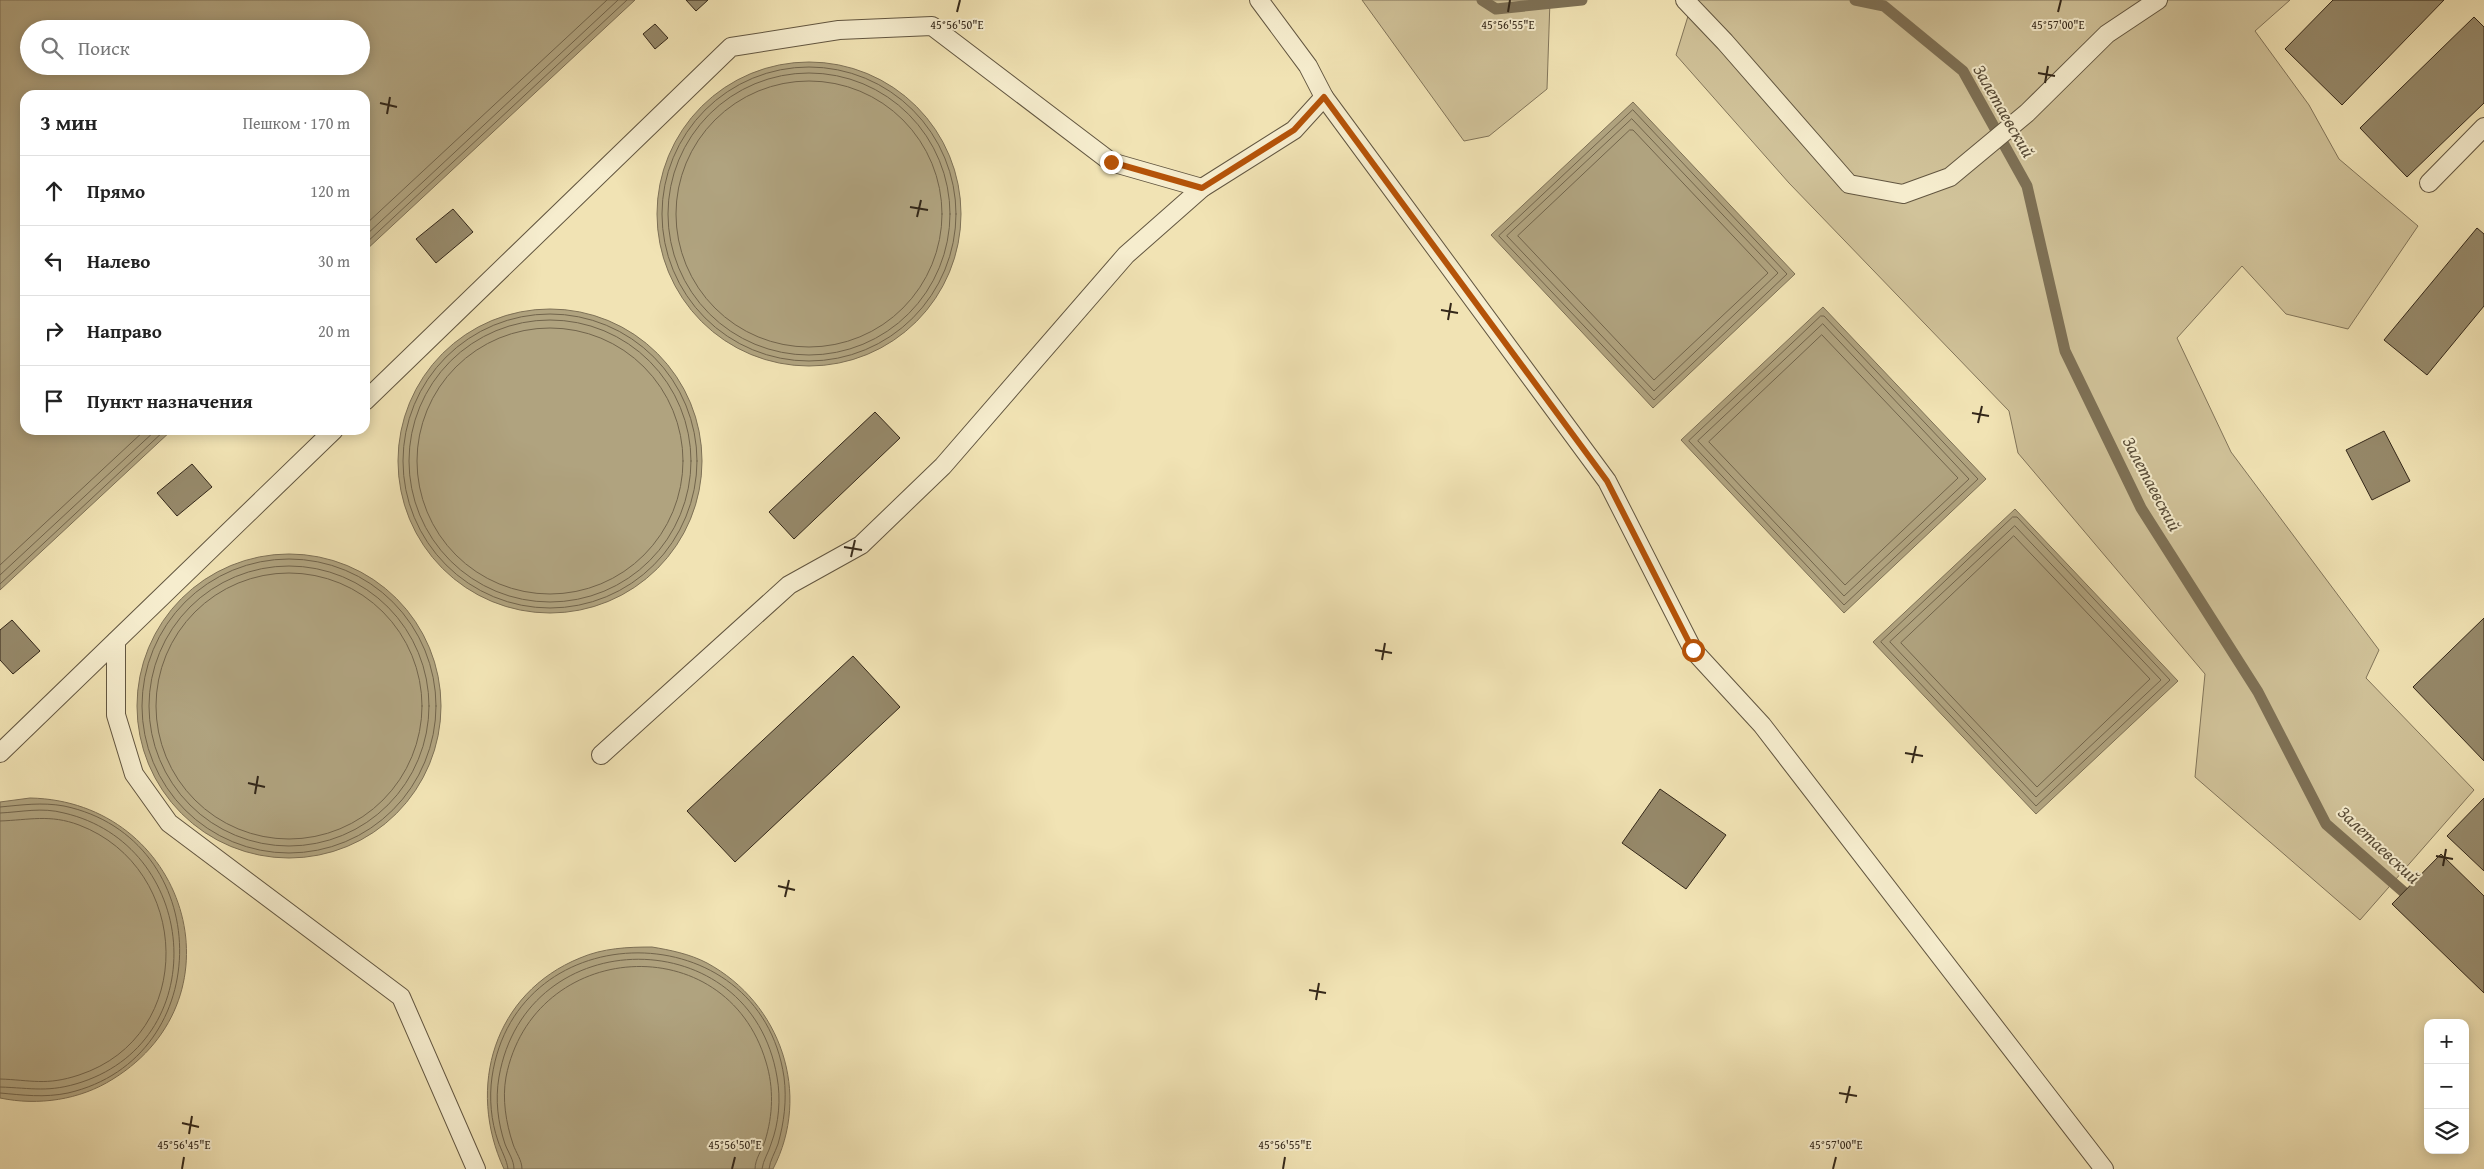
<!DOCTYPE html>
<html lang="ru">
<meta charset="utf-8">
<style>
:root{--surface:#fff;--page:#f2f2f2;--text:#222;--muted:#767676;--line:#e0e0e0}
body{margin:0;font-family:"Gentium Book Plus",serif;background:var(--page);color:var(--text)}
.controls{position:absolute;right:15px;bottom:15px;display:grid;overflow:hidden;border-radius:10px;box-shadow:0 2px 12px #0003}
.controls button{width:45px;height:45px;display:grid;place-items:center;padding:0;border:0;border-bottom:1px solid var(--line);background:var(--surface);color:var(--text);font:25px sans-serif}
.stop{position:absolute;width:15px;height:15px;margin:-11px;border:4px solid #b45309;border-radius:50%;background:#fff}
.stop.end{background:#b45309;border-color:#fff;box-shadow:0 1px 5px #0008}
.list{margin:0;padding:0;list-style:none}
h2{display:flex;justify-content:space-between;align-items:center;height:65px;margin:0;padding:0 20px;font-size:21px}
h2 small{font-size:16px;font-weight:400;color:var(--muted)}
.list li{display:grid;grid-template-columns:32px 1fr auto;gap:15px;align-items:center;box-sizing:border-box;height:70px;padding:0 20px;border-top:1px solid var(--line)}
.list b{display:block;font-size:19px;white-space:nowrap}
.list em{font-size:16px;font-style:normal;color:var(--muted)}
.icon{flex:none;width:28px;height:28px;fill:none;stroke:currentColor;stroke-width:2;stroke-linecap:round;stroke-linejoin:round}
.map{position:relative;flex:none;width:2484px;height:1169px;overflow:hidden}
.search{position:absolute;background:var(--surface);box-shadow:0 2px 12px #0003;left:20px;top:20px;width:350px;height:55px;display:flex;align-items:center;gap:12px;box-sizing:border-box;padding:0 18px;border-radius:28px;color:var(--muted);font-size:19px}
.panel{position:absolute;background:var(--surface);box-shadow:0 2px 12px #0003;left:20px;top:90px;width:350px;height:345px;border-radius:15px}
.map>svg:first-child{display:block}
.green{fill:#d1c39a;stroke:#82755a}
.water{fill:#b0a37f;stroke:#7e7156;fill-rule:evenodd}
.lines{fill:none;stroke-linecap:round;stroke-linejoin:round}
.shore{stroke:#72654c;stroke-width:1}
.stream{stroke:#7e7156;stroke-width:11}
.building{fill:#96896a;stroke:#332719}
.service-casing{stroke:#625640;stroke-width:20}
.service{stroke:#f6edce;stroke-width:18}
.route{stroke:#b45309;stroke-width:6}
.ticks{fill:none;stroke:#332719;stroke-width:2}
.labels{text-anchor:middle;stroke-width:4;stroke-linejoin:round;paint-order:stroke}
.water-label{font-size:18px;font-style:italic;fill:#584c38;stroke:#f6edce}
.ticks-label{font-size:12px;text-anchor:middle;fill:#332719;stroke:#f6edce;stroke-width:4;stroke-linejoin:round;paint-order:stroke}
</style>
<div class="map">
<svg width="2484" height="1169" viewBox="0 0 2484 1169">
<rect width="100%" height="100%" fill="#f1e3b4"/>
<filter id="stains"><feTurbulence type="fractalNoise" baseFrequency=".004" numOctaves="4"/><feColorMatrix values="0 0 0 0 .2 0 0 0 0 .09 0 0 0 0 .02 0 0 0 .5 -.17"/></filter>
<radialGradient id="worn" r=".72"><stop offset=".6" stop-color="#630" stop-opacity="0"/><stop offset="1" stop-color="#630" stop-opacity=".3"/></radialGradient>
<g class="green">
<polygon points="1362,0 1550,0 1547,89 1489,136 1464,141"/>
<polygon points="1693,0 2290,0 2255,31 2309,105 2339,159 2418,226 2348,329 2286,314 2242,266 2177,338 2231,452 2379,650 2366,678 2474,790 2360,920 2195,777 2205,674 2018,453 2009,411 1789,183 1676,55"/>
</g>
<g class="water">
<path d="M0,0H635L365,251V95H25V430H172L0,590ZM29,29H361V66H29Z"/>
<circle cx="809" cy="214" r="152"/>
<polygon points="1633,102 1795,274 1653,408 1491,235"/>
<polygon points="1823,307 1986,479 1844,613 1681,440"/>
<circle cx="550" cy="461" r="152"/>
<polygon points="2015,509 2178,681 2036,814 1873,642"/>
<circle cx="289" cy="706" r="152"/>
<path d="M30,798C185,801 247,996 113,1079C80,1100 38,1106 0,1098V802Z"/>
<path d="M652,947C670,950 690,954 707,963C781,1003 812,1094 773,1169H504C466,1087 494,993 580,958C603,948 628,947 652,947Z"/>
</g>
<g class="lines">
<g class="shore">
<circle cx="809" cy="214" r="147"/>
<circle cx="809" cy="214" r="141"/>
<circle cx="809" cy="214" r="133"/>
<polygon points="1633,110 1787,274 1654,400 1499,236"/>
<polygon points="1632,119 1778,273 1654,391 1507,236"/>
<polygon points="1630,130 1633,130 1768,273 1654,380 1518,236"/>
<polyline points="365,225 607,0"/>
<polyline points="365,236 618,0"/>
<polyline points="365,244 627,0"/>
<circle cx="550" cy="461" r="147"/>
<polygon points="1821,316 1824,316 1978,479 1844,605 1689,441"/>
<circle cx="550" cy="461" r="141"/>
<polygon points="1823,324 1969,479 1844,596 1698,441"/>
<circle cx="550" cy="461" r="133"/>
<polygon points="1822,335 1958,478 1845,585 1709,442"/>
<polygon points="2013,517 2017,517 2170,680 2036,806 1881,642"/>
<polygon points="2015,526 2161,680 2036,797 1890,642"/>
<polygon points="2014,536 2150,679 2037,787 1901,643"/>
<circle cx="289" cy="706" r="147"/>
<polyline points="0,565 145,430"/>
<circle cx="289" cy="706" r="140"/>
<circle cx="289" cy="706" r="133"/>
<polyline points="0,575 156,430"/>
<polyline points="0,584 165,430"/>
<path d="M0,807C22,805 42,802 64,806C216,838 219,1058 68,1093C44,1098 23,1095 0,1093"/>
<path d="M0,813C22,812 42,807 64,813C198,844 216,1037 82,1082C49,1093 32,1088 0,1087"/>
<path d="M0,821C29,820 50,814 79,825C192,868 198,1036 79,1075C46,1086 31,1080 0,1079"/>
<path d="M508,1169C507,1160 501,1150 498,1141C491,1121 489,1098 492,1077C516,911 760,912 784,1077C787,1100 784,1123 778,1144C775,1153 770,1160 769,1169"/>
<path d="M514,1169C514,1160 508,1152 505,1144C498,1123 495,1100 499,1077C526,920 751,920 777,1077C781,1099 779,1123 771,1144C769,1152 763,1160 762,1169"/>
<path d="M522,1169C522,1160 516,1153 513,1144C506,1123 502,1099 506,1077C533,939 726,926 766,1062C774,1088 773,1115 765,1141C762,1150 755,1159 755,1169"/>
</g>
<g class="stream">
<polyline points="1482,0 1496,9 1582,0"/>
<polyline points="1855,0 1884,6 1963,71 2027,186 2065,351 2141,508 2258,692 2326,824 2414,901"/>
</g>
</g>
<g class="building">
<polygon points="686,0 708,0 696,11"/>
<polygon points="2333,0 2444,0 2342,105 2285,49"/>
<polygon points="2474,17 2484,27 2484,103 2407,177 2360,128"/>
<polygon points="655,24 668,38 655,49 643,34"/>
<polygon points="453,209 473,232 436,263 416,239"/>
<polygon points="2477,228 2484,234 2484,306 2427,375 2384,340"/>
<polygon points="875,412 900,438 794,539 769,512"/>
<polygon points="2384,431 2410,481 2372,500 2346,450"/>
<polygon points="192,464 212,487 177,516 157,493"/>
<polygon points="2484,618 2484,761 2413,687"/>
<polygon points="12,620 40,651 13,674 0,660 0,630"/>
<polygon points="853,656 900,707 735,862 687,811"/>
<polygon points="1660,789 1726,835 1686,889 1622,843"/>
<polygon points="2484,798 2484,871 2447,836"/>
<polygon points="2441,854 2484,896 2484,993 2392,904"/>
</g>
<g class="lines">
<g class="service-casing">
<g id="service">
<polyline points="1685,0 1725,42 1849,184 1903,194 1950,177 2027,113 2107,34 2158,0"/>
<polyline points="1324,97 1607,481 1693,650 1762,725 2104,1169"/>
<polyline points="2429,183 2484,127"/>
<polyline points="365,401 731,47 839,30 932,26 1111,162 1202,188"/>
<polyline points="116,641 116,715 134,774 169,823 401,997 476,1169"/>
<polyline points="0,753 334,430"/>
<polyline points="601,755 789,585 861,545 943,466 1126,255 1202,188 1294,130 1324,97 1308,66 1259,0"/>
</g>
</g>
<use href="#service" class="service"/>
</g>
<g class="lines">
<polyline class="route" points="1111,162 1202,188 1294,130 1324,97 1607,481 1693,650"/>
</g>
<path class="ticks" d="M957,12L960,0M1508,12L1510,0M2058,12L2061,0M2038,73L2055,76M2045,83L2048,66M380,103L397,107M387,114L390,97M910,207L928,210M917,217L921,200M1441,310L1458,313M1448,320L1451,303M1972,413L1989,416M1978,423L1982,406M844,547L862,550M851,557L855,540M1375,650L1392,653M1382,660L1385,643M1905,753L1923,756M1912,763L1916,746M248,783L265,787M255,794L258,776M2436,856L2453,859M2443,866L2446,849M778,886L795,890M785,897L789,880M1309,990L1326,993M1316,1000L1319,983M1839,1093L1857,1096M1846,1103L1850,1086M182,1123L199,1127M189,1134L192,1116M182,1169L184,1157M732,1169L735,1157M1283,1169L1285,1157M1833,1169L1836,1157"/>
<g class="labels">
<g class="water-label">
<text transform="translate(2004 111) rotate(60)" y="6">Залетаевский</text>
<text transform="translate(2152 484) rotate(62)" y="6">Залетаевский</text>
<text transform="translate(2379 845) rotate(43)" y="6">Залетаевский</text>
</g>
</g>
<g class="ticks-label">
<text x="957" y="29">45°56'50"E</text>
<text x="1508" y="29">45°56'55"E</text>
<text x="2058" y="29">45°57'00"E</text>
<text x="184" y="1149">45°56'45"E</text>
<text x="735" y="1149">45°56'50"E</text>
<text x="1285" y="1149">45°56'55"E</text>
<text x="1836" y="1149">45°57'00"E</text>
</g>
<rect width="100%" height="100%" filter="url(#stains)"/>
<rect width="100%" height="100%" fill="url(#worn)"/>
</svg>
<div class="controls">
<button>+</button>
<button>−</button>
<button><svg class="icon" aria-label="layers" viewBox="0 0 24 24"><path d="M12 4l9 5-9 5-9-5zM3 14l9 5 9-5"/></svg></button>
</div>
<div class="stop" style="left:1693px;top:650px"></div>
<div class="stop end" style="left:1111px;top:162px"></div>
<div class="search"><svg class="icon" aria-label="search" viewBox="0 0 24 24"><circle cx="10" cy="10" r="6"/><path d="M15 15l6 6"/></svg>Поиск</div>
<section class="panel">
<h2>3 мин<small>Пешком · 170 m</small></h2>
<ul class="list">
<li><svg class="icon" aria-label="ahead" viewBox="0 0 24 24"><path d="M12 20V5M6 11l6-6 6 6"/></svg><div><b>Прямо</b></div><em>120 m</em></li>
<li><svg class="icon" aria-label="left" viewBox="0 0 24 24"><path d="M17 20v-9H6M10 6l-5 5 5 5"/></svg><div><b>Налево</b></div><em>30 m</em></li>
<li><svg class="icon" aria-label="right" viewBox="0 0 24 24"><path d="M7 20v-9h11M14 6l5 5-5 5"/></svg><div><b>Направо</b></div><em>20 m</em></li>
<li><svg class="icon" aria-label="arrive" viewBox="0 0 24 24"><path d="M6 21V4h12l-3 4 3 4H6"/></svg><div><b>Пункт назначения</b></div></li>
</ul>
</section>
</div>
